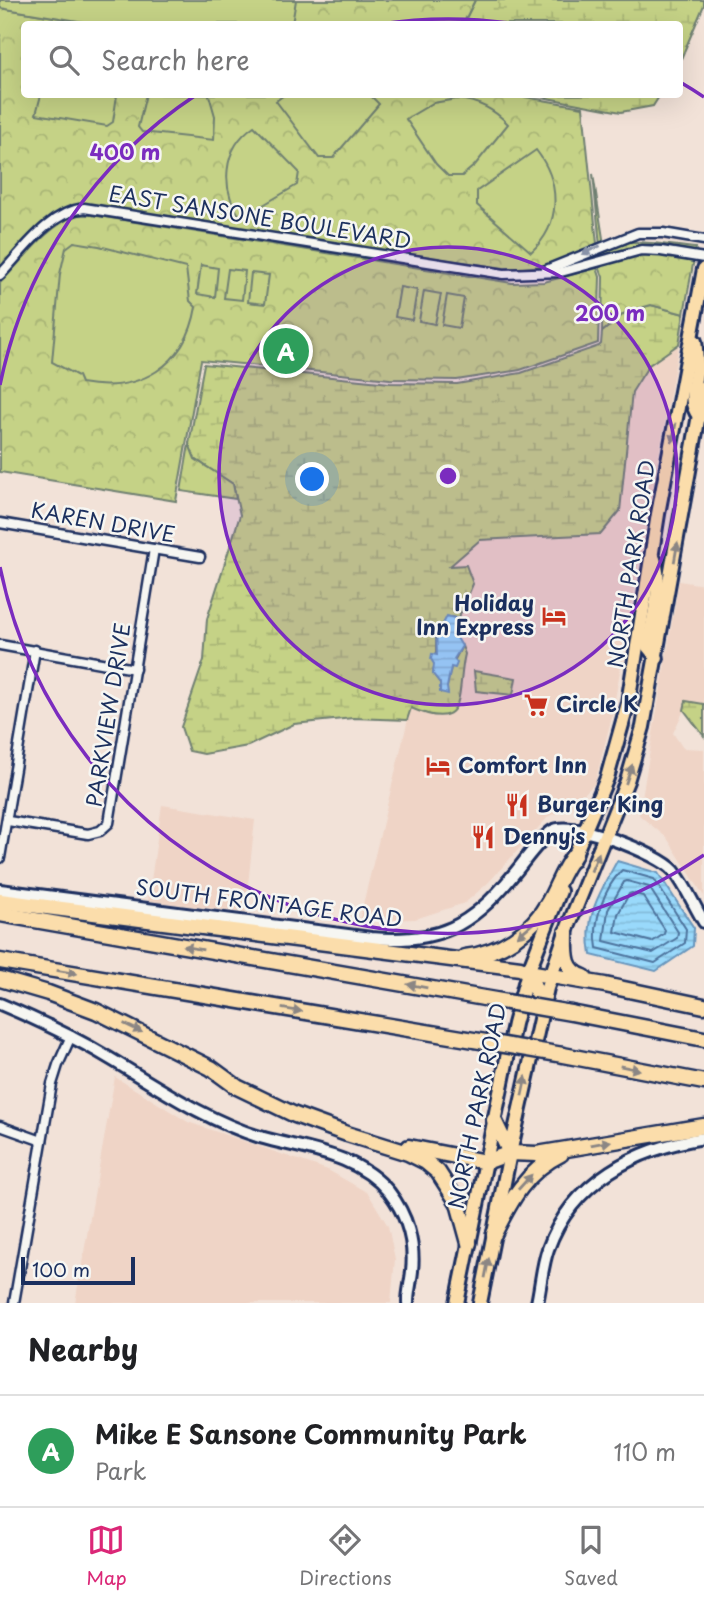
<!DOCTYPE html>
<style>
:root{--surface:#fff;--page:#f6f6f6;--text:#202124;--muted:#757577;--line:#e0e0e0;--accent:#db2777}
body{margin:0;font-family:"Playpen Sans",sans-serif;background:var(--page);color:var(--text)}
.scale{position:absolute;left:21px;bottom:18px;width:114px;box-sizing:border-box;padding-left:7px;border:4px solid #1b2f5e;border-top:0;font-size:19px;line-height:24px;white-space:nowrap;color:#1b2f5e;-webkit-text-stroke:5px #f6f6f2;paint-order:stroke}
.you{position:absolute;left:313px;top:480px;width:24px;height:24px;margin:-18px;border:5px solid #fff;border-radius:50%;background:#1a73e8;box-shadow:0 0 0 10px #1a73e833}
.badge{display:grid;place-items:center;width:46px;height:46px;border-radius:50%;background:var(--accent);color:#fff;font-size:23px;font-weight:700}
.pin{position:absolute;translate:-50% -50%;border:4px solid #fff;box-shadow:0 2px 7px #0006}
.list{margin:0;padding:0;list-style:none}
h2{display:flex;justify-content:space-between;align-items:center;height:91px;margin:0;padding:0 28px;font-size:30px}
h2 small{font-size:23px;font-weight:400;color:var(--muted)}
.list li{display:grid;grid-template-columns:46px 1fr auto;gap:21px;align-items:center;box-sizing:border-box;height:112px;padding:0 28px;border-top:2px solid var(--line)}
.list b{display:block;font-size:26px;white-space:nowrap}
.list p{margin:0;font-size:23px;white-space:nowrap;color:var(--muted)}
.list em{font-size:23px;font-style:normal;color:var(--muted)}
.icon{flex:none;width:38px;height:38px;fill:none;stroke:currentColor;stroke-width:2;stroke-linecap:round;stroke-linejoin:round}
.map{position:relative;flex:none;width:704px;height:1303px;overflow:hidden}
.search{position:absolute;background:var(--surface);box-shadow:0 7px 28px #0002;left:21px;right:21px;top:21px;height:77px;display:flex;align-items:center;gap:18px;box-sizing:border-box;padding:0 24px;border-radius:7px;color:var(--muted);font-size:26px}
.sheet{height:203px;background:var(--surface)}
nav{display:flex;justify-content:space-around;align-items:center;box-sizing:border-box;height:98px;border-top:2px solid var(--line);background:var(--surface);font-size:19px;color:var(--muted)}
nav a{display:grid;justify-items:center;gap:4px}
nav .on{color:var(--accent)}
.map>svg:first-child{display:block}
.built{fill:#efd4c6}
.wetland{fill:url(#wetland-marsh);stroke:#708072;stroke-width:2}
.park{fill:url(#park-crowns);stroke:#708072;stroke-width:2}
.pitch{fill:#c5d286;stroke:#708072;stroke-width:2}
.water{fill:url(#water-rules);stroke:#6795bc;stroke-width:2}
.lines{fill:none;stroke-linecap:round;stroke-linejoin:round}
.shore{stroke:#4d739d;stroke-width:2}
.street-casing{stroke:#1b2f5e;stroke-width:13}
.secondary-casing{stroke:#1b2f5e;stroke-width:16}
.primary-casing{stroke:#1b2f5e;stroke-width:18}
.highway-casing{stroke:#1b2f5e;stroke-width:19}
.street{stroke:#f6f6f2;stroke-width:8}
.secondary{stroke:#f6f6f2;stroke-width:10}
.primary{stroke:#fbddab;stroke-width:12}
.highway{stroke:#fbddab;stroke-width:14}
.highway-bridge-casing{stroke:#1b2f5e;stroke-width:19;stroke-linecap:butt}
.highway-bridge{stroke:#fbddab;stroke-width:14}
.oneway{fill:#8892a8}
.oneway2{fill:#8b8684}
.ring{fill:none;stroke:#7b2cbf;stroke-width:3.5}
.labels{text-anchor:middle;stroke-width:5;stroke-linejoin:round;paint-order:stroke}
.street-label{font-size:21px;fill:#1b2f5e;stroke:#f6f6f2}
.poi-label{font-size:21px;font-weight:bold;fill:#1b2f5e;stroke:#f6f6f2;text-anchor:start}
.centre{fill:#7b2cbf;stroke:#f6f6f2;stroke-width:3.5}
.ring-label{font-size:21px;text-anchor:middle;font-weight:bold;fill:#7b2cbf;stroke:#f6f6f2;stroke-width:5;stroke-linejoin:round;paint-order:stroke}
</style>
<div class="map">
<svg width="704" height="1303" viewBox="0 0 704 1303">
<defs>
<pattern id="wetland-marsh" width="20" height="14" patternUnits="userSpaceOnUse" patternTransform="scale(1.75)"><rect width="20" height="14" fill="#c5d286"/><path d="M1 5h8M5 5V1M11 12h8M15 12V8" fill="none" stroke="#a9b576"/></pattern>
<pattern id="park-crowns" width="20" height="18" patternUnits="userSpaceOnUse" patternTransform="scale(1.75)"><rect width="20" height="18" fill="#c5d286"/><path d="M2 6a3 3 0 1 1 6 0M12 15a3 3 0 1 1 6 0" fill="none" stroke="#a9b576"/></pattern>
<pattern id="water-rules" width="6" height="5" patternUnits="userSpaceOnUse" patternTransform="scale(1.75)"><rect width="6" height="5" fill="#99d9fb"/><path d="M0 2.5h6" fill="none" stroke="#83bbda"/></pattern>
</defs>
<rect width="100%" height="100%" fill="#f2e2d8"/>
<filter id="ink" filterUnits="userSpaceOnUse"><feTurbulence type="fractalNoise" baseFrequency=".0143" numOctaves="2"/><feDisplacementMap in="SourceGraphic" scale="14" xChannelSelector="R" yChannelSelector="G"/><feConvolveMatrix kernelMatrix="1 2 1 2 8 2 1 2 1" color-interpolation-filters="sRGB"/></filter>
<g filter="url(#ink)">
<g class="built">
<polygon points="679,344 612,716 595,783 571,807 549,816 488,883 465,903 415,919 359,921 411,707 451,713 458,704 465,654 457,638 457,626 459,613 469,594 449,567 480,540 527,537 628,444 632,392 649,365"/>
<polygon points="679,581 704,585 704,704 686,701 684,710 673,733 683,748 704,749 704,896 667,838 639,815"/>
<polygon points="162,805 255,820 245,912 148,901"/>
<polygon points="115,1077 188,1122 328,1170 368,1193 388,1226 395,1259 391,1303 75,1303"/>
</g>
<g class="wetland">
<polygon points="475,0 704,0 704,5 680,61 680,24 463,24"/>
<polygon points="531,95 660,94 660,95 653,106 621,112"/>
<path d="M651,305L684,314L679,344L649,365L632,392L620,511L601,534L480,540L450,566L466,565L473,584L458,619L452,617L442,626H436V655L433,674L440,683L441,692L447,687L451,667L462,646L465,654C456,691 470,734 411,708L407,720L353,718L294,724L248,746L204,754L189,751L181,727L204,660L207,619L240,515L233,484L195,459L189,444L204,364L390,383L457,384L521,373L599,346L601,344L602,332L626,312Z"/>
<polygon points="474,671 516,678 513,695 476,691"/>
<polygon points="686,701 704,704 704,736 684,710"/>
</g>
<g class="park">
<polygon points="0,0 475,0 463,24 118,24"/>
<path d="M0,8L96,24H24V94H508L583,107L597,244C561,260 545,270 504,268L289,237L88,205C47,211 27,241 0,270Z"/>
<path d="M593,174L604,245C635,238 666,245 696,248L684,314L651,305L626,312L602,332L603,277L598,264L544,278L495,277L416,262L92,211C83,211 73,212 64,216C45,224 16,262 0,278V274C27,246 47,215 88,209L288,241L503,272L531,273L548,269L600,246Z"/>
<path d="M77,215H92L512,283L544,282L597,268L600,277L598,343L520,370L457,380L390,379L201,360L176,501L0,472V283C22,261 49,224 77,215Z"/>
<polygon points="189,444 195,459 233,484 236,499 181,491"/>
</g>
<g class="pitch">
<polygon points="0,0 296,0 292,24 96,24 0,8"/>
<polygon points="146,94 209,95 215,116 214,140 142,132 138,127"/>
<polygon points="369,94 379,104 333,158 319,158 276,101 284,95"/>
<polygon points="41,95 117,95 113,122 107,126 36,114"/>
<path d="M457,99C478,101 494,109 508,124L475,165L462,176H448L436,164L406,119L433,103Z"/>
<path d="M254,126L299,172L297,185L241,218C220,189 222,148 254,126Z"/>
<path d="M536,150C561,182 562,224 531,252L477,205V191Z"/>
<path d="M74,242L99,246L186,268L190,301L196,307C186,366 139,394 81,383L78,376L52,362L60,274L66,248Z"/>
<polygon points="201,265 218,268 215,297 197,294"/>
<polygon points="228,269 245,271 242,300 224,298"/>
<polygon points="251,273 269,275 265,304 248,302"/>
<polygon points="400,287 417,290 412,320 395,317"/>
<polygon points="424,291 441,294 435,324 419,321"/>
<polygon points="447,295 464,298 459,328 442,325"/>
</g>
<g class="water">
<polygon points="447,616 458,619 457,638 462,646 454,659 457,663 455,668 451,667 447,687 448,694 440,692 440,683 433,674 434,664 431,659 432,654 437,655 436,626 442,626"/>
<path d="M617,861L658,873L694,928L693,946L656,971L591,955C584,916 599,894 617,861Z"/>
</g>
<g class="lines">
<g class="shore">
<path d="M622,870L654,879L686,929L685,943L655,963L597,948C592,922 604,888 622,870Z"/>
<polygon points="627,881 649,887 678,932 677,938 653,953 604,941 608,910 624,882"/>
<polygon points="632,893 643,896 665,930 664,934 652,942 615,932 618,914 629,894"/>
</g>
<g class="street-casing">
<g id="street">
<polyline points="546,270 638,233 663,233 704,240"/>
<path d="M0,275C24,250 48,213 84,208L504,274L561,272L641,250L661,251L704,258"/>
<polyline points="0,523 200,557"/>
<polyline points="0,645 135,669"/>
<polyline points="8,821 88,834 100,831 109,823 154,549"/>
<polyline points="0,858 35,650"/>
<polyline points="0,1126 42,1141"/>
<polyline points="14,1303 52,1084 58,1065 71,1036"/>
</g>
</g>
<g class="secondary-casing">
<g id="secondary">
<path d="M0,890L371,938C438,944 472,926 513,875C525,861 537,842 552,831C571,819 660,854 674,871C686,886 694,906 704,922"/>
<path d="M0,1004C38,1020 74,1037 109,1058C158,1087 205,1120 260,1137C305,1150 357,1153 389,1192C407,1215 415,1243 412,1271C411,1282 408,1292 408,1303"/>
<path d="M537,1303C541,1285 542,1266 548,1249C572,1181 637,1148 704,1138"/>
</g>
</g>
<g class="primary-casing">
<g id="primary">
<path d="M695,341C696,348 697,357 697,365C696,383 686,400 699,416"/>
<path d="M654,559C664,588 652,618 648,647L657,658"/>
<polyline points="572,861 607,778 628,703 658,514 704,269"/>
<polyline points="457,1303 514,1024 528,972 560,891"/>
<polyline points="480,1303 510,1153 547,988 566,932 627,781 643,727 704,387"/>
</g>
</g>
<g class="highway-casing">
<g id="highway">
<polyline points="0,901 520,968 528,972 605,985 704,1006"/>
<polyline points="0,914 484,998"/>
<path d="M566,932C566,951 563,970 584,977"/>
<path d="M465,957C500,953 532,932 549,901C558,885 563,868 575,854"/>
<polyline points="0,961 474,1040"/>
<polyline points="528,972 542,1005"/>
<polyline points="0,979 48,993 96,1011 211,1068 237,1087 295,1115 347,1134 408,1153 426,1162 438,1172 458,1203 469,1243"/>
<polyline points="571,1013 704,1039"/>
<polyline points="563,1055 704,1082"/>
<polyline points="494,1120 510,1153"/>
<polyline points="409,1147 486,1162 510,1153 537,1154 704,1126"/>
<path d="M494,1234C511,1200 526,1171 561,1154"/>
</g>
</g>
<use href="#street" class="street"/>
<use href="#secondary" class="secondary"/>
<use href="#primary" class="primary"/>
<use href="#highway" class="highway"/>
<g class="highway-bridge-casing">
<g id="highway-bridge">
<polyline points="484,998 571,1013"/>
<polyline points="474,1040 563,1055"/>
</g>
</g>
<use href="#highway-bridge" class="highway-bridge"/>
</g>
<defs><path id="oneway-solid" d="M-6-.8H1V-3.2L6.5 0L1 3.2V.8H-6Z" transform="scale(1.75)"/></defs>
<use class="oneway" href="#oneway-solid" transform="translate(591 250) rotate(156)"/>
<g class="oneway2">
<use href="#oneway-solid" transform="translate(674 433) rotate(101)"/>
<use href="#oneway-solid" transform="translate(676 552) rotate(-80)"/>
<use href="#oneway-solid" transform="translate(629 774) rotate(-71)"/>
<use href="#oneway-solid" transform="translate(595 862) rotate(-67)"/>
<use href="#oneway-solid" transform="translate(525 930) rotate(139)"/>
<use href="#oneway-solid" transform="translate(193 948) rotate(-170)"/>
<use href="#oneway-solid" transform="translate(67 972) rotate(9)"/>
<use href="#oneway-solid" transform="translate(417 986) rotate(-170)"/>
<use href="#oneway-solid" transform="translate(292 1010) rotate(9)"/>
<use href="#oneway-solid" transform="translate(133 1028) rotate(26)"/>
<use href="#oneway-solid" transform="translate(630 1068) rotate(11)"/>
<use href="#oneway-solid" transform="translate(524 1086) rotate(-78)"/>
<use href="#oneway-solid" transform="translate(601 1143) rotate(-10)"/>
<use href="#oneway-solid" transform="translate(525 1182) rotate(-48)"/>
<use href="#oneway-solid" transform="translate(487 1268) rotate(-79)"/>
</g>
</g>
<circle cx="448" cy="476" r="229" fill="#7b2cbf" fill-opacity=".12"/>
<g class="ring">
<circle cx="448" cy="476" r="229"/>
<path d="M704 855A457 457 0 0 1 0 567M0 385A457 457 0 0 1 196 95M380 24A457 457 0 0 1 516 24M680 82A457 457 0 0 1 704 97"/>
</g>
<defs>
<g id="hotel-bare" transform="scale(1.89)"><path d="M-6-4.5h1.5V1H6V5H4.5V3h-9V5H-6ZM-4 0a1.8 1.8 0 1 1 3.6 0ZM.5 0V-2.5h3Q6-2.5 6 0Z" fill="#c8321e" stroke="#f6f6f2" stroke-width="2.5" paint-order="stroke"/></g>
<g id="supermarket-bare" transform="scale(1.89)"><path d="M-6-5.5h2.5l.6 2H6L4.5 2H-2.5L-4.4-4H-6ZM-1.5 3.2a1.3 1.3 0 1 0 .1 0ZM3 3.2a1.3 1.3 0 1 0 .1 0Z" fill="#c8321e" stroke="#f6f6f2" stroke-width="2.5" paint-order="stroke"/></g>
<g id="restaurant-bare" transform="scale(1.89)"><path d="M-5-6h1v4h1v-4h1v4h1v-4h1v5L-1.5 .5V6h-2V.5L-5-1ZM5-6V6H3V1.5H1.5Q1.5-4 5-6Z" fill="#c8321e" stroke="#f6f6f2" stroke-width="2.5" paint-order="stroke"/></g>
</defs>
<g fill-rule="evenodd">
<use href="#hotel-bare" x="554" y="616"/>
<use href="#supermarket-bare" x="536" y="705"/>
<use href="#hotel-bare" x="438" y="766"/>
<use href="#restaurant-bare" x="517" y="805"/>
<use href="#restaurant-bare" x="483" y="837"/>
</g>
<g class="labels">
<g class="street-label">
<text transform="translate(260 218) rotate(9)" y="7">EAST SANSONE BOULEVARD</text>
<text transform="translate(103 523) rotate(10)" y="7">KAREN DRIVE</text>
<text transform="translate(632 564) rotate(-81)" y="7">NORTH PARK ROAD</text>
<text transform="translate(109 715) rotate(-81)" y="7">PARKVIEW DRIVE</text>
<text transform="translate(269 904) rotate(7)" y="7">SOUTH FRONTAGE ROAD</text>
<text transform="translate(478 1106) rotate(-78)" y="7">NORTH PARK ROAD</text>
</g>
<g class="poi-label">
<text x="534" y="611" text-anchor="end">Holiday<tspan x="534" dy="24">Inn Express</tspan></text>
<text x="556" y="712">Circle K</text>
<text x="458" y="773">Comfort Inn</text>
<text x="537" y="812">Burger King</text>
<text x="503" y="844">Denny's</text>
</g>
</g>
<circle cx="448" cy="476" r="10" class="centre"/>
<g class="ring-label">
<text x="125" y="160">400 m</text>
<text x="610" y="321">200 m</text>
</g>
</svg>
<div class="scale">100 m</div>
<div class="you"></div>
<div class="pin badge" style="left:286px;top:351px;background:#2e9e5b">A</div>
<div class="search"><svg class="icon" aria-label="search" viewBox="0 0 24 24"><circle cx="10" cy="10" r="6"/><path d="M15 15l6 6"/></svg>Search here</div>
</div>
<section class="sheet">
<h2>Nearby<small></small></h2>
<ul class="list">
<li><span class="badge" style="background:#2e9e5b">A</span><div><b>Mike E Sansone Community Park</b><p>Park</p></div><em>110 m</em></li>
</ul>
</section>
<nav>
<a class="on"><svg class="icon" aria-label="map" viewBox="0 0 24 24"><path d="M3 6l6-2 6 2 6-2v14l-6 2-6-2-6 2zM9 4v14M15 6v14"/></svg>Map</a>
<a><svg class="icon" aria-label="directions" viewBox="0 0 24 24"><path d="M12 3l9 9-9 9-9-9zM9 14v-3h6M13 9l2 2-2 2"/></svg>Directions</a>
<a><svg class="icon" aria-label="saved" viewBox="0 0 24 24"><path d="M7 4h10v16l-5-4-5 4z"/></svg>Saved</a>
</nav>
